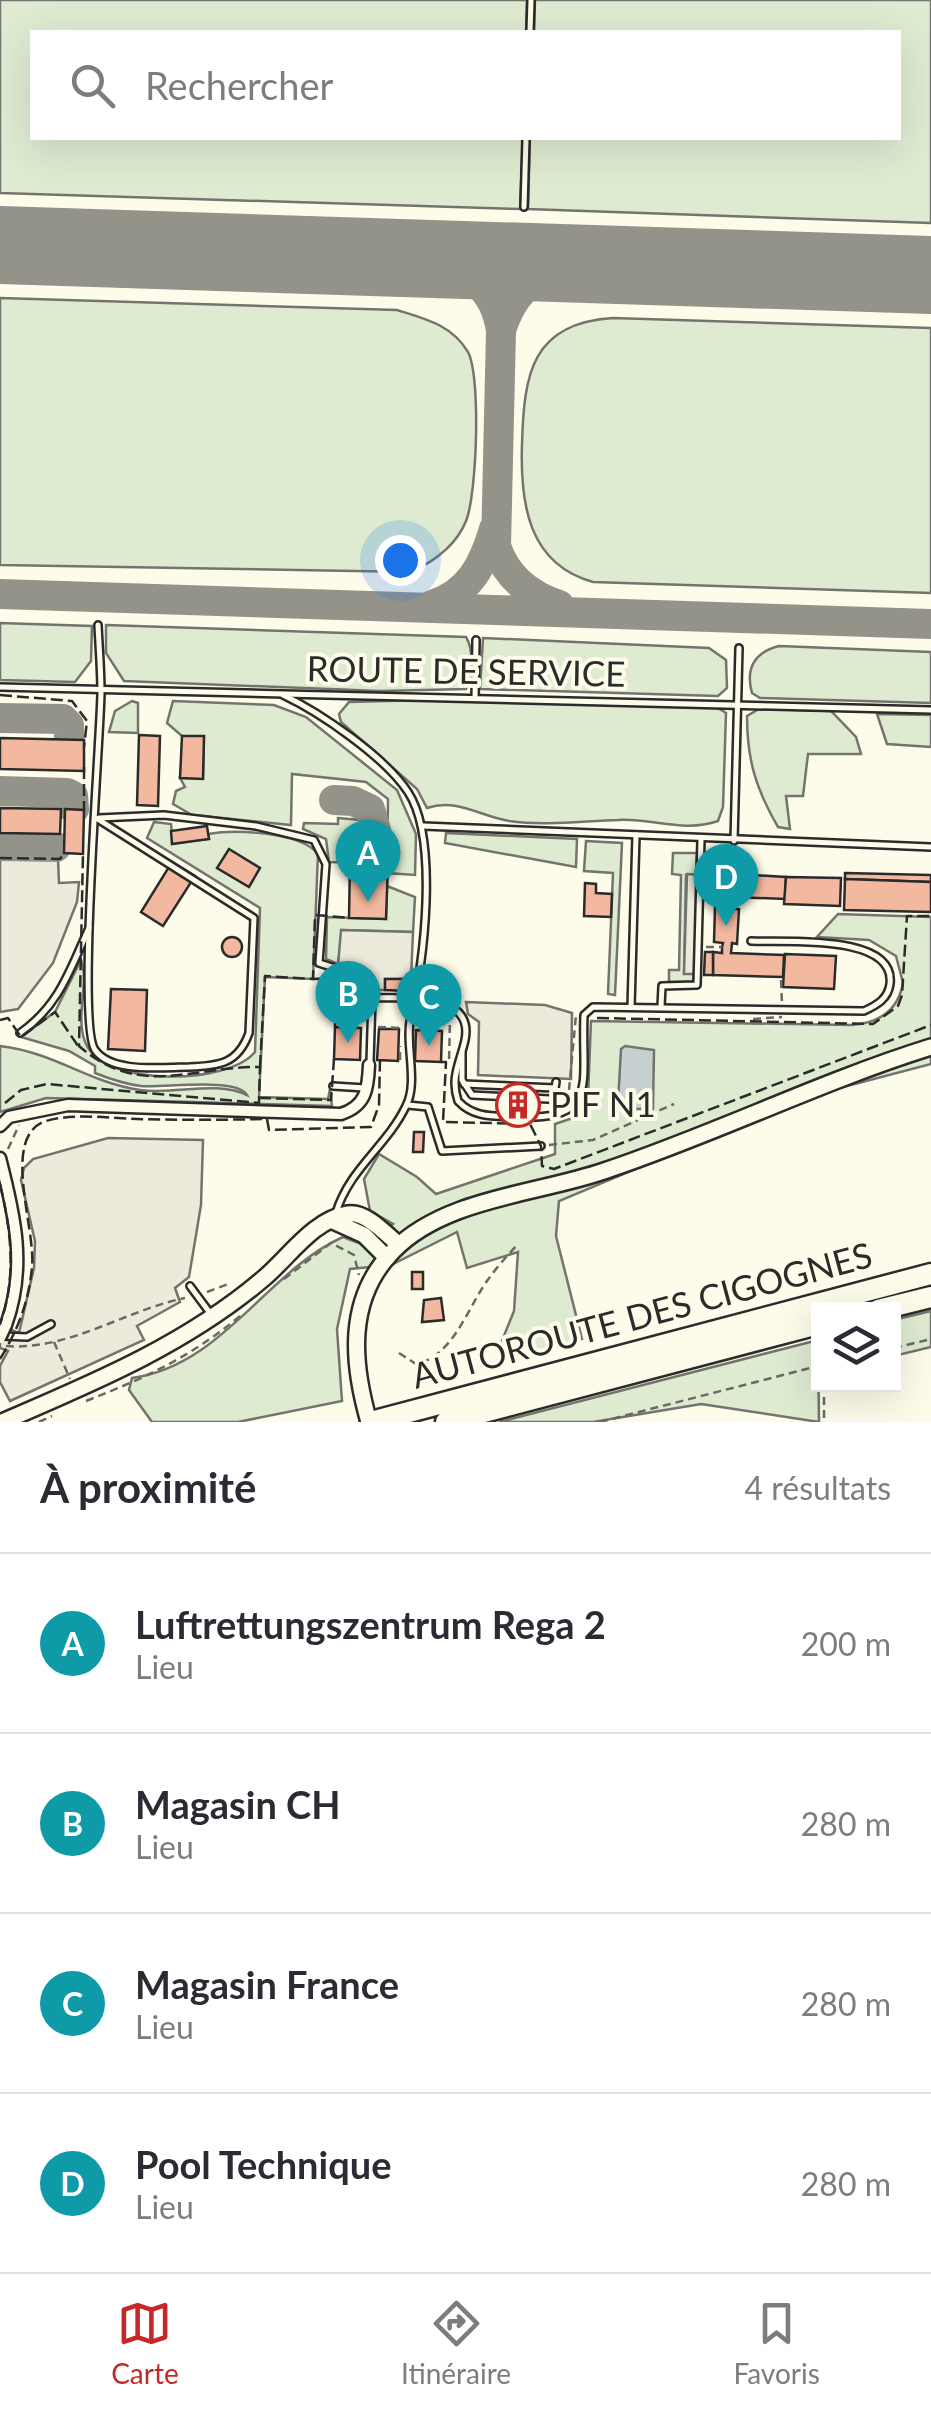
<!DOCTYPE html>
<html lang="fr">
<meta charset="utf-8">
<style>
:root{--surface:#fff;--page:#f2f2f3;--text:#2b2b33;--muted:#7c7c81;--line:#e1e1e2;--accent:#c62828}
body{margin:0;font-family:Lato,sans-serif;background:var(--page);color:var(--text)}
.controls{position:absolute;right:30px;bottom:30px;display:grid;overflow:hidden;border-radius:0px;box-shadow:0 10px 40px #0002}
.controls button{width:90px;height:90px;display:grid;place-items:center;padding:0;border:0;border-bottom:2px solid var(--line);background:var(--surface);color:var(--text);font:50px sans-serif}
.you{position:absolute;left:400px;top:560px;width:35px;height:35px;margin:-25px;border:8px solid #fff;border-radius:50%;background:#1a73e8;box-shadow:0 0 0 15px #1a73e833}
.badge{display:grid;place-items:center;width:65px;height:65px;border-radius:50%;background:var(--accent);color:#fff;font-size:32px;font-weight:700}
.pin{position:absolute;translate:-50% -82px;filter:drop-shadow(0 2px 5px #0008)}
.pin::after{content:'';position:absolute;top:52px;width:35px;height:30px;background:inherit;clip-path:polygon(0 0,100% 0,50% 100%)}
.list{margin:0;padding:0;list-style:none}
h2{display:flex;justify-content:space-between;align-items:center;height:130px;margin:0;padding:0 40px;font-size:42px}
h2 small{font-size:32px;font-weight:400;color:var(--muted)}
.list li{display:grid;grid-template-columns:65px 1fr auto;gap:30px;align-items:center;box-sizing:border-box;height:180px;padding:0 40px;border-top:2px solid var(--line)}
.list b{display:block;font-size:38px;white-space:nowrap}
.list p{margin:0;font-size:32px;white-space:nowrap;color:var(--muted)}
.list em{font-size:32px;font-style:normal;color:var(--muted)}
.icon{flex:none;width:55px;height:55px;fill:none;stroke:currentColor;stroke-width:2;stroke-linecap:round;stroke-linejoin:round}
.map{position:relative;flex:none;width:931px;height:1422px;overflow:hidden}
.search{position:absolute;background:var(--surface);box-shadow:0 10px 40px #0002;left:30px;right:30px;top:30px;height:110px;display:flex;align-items:center;gap:25px;box-sizing:border-box;padding:0 35px;border-radius:0px;color:var(--muted);font-size:38px}
.sheet{height:850px;background:var(--surface)}
nav{display:flex;justify-content:space-around;align-items:center;box-sizing:border-box;height:140px;border-top:2px solid var(--line);background:var(--surface);font-size:28px;color:var(--muted)}
nav a{display:grid;justify-items:center;gap:5px}
nav .on{color:var(--accent)}
.map>svg:first-child{display:block}
.green{fill:#deebd1;stroke:#74746e;stroke-width:2.5}
.parking{fill:#eceadb;stroke:#74746e;stroke-width:2.5}
.water{fill:#c7d0d0;stroke:#74746e;stroke-width:2.5}
.lines{fill:none;stroke-linecap:round;stroke-linejoin:round}
.taxiway{stroke:#94938a;stroke-width:30}
.runway{stroke:#94938a;stroke-width:78}
.building{fill:#f2b8a0;stroke:#2b2b2b;stroke-width:2.5}
.lane-casing{stroke:#2b2b2b;stroke-width:10}
.street-casing{stroke:#2b2b2b;stroke-width:15}
.secondary-casing{stroke:#2b2b2b;stroke-width:20}
.highway-casing{stroke:#2b2b2b;stroke-width:25}
.path{stroke:#6a6964;stroke-width:2.5;stroke-dasharray:8 5;stroke-linecap:butt}
.lane{stroke:#fdfbea;stroke-width:5}
.street{stroke:#fdfbea;stroke-width:10}
.secondary{stroke:#fdfbea;stroke-width:15}
.highway{stroke:#fdfbea;stroke-width:20}
.street-bridge-casing{stroke:#2b2b2b;stroke-width:15;stroke-linecap:butt}
.street-bridge{stroke:#fdfbea;stroke-width:10}
.fence{stroke:#2b2b2b;stroke-width:2.5;stroke-dasharray:12 5;stroke-linecap:butt}
.labels{text-anchor:middle;stroke-width:8;stroke-linejoin:round;paint-order:stroke}
.street-label{font-size:35px;fill:#2b2b2b;stroke:#fdfbea}
.poi-label{font-size:35px;fill:#2b2b2b;stroke:#fdfbea;text-anchor:start}
</style>
<div class="map">
<svg width="931" height="1422" viewBox="0 0 931 1422">
<rect width="100%" height="100%" fill="#fdfbea"/>
<g class="green">
<polygon points="0,0 527,0 526,32 32,32 32,138 523,138 520,209 0,193"/>
<polygon points="535,0 931,0 931,223 528,209 530,138 898,138 898,32 534,32"/>
<path d="M0,298L397,310C426,319 452,325 468,352C481,376 477,494 466,521C456,546 435,561 411,572L0,565Z"/>
<path d="M613,318L931,328V593L593,582C528,564 520,503 522,444C524,375 531,323 613,318Z"/>
<polygon points="0,623 92,626 91,661 75,682 0,680"/>
<path d="M106,625L466,637C474,650 473,675 466,689L380,691L124,681L106,653Z"/>
<polygon points="483,638 709,648 726,660 727,688 718,696 480,689"/>
<path d="M779,646L931,652V703L760,698L752,693C745,668 755,652 779,646Z"/>
<path d="M423,700L718,708L726,713L723,807L718,821C683,833 653,818 618,820C582,821 545,826 509,821C479,816 457,798 427,808L417,789L341,722L339,714L349,702Z"/>
<polygon points="132,701 138,703 138,733 109,732 115,711"/>
<polygon points="173,701 274,705 306,717 397,790 416,834 415,875 387,873 388,799 366,782 292,774 291,825 192,815 173,804 176,791 185,787 180,778 203,778 204,737 182,736 167,723"/>
<path d="M759,709L831,711L856,737L861,754H808L803,796H786L790,829L778,827C756,789 747,760 747,716Z"/>
<polygon points="877,714 931,715 931,747 887,744"/>
<polygon points="338,818 360,820 359,863 329,862 326,839 303,829 304,823 338,824"/>
<path d="M154,822L171,824L173,843L209,839L208,834C235,829 301,832 318,854L313,979L265,977L259,1097L328,1099L330,1089L332,1106L46,1098L0,1112V1046C57,1053 87,1082 140,1090C176,1095 215,1080 247,1095C237,1077 164,1088 141,1086C124,1084 110,1079 95,1073V1066L69,1051L21,1037L55,1012L81,960C90,983 74,1018 86,1044C105,1087 228,1085 255,1052L260,908L147,838Z"/>
<polygon points="446,833 577,839 576,867 445,843"/>
<polygon points="586,841 622,843 615,995 608,994 613,873 584,871"/>
<polygon points="673,853 697,853 696,874 686,875 684,973 694,974 693,982 669,982 669,970 679,970 681,875 672,874"/>
<polygon points="387,886 415,897 413,932 342,930 338,964 326,959 327,917 386,919"/>
<path d="M838,914L931,917V1064L809,1096L559,1201L556,1236L582,1339L511,1359L499,1348L514,1311L518,1252L467,1268L457,1232L391,1265L350,1269L337,1329L342,1401L238,1422H152L129,1390L132,1378C222,1366 267,1271 343,1237L364,1245L393,1224L370,1211L364,1179L379,1154L417,1177L436,1194L555,1154V1124L576,1117L588,1097L591,1021L852,1025C879,1023 898,1011 903,983L896,956L869,940L817,937Z"/>
<polygon points="931,1311 931,1347 894,1356 894,1320"/>
<polygon points="818,1340 819,1422 701,1404 593,1422 499,1422"/>
</g>
<g class="parking">
<polygon points="0,858 58,859 59,883 79,882 77,902 53,963 18,1009 0,1012"/>
<polygon points="687,874 700,875 697,974 684,974"/>
<polygon points="341,930 413,932 411,979 385,979 385,990 336,990"/>
<polygon points="466,1002 545,1005 572,1013 571,1079 478,1075 479,1022 468,1014"/>
<polygon points="108,1138 203,1140 201,1205 189,1277 175,1288 180,1302 137,1326 144,1340 10,1401 0,1382 0,1366 8,1351 0,1348 0,1325 19,1333 34,1268 35,1241 21,1180 24,1168 33,1159"/>
</g>
<polygon class="water" points="625,1046 654,1050 653,1109 623,1109 618,1103 621,1049"/>
<g class="lines">
<g class="taxiway">
<path d="M428,259C468,269 495,288 501,331L496,546C506,577 529,595 559,605"/>
<path d="M501,331C514,287 539,272 582,264"/>
<polyline points="0,594 931,624"/>
<path d="M432,605C469,593 483,566 494,529"/>
<polyline points="0,718 63,719 69,725 69,739"/>
<polyline points="0,791 67,793 73,796 74,809"/>
<polyline points="334,800 353,801 370,809 376,830 373,863"/>
<polyline points="0,846 56,847"/>
</g>
<polyline class="runway" points="0,245 931,275"/>
</g>
<g class="building">
<polygon points="139,735 160,736 158,806 137,805"/>
<polygon points="182,736 204,736 203,779 180,778"/>
<polygon points="0,738 84,740 84,771 0,769"/>
<polygon points="0,808 61,809 60,834 0,833"/>
<polygon points="65,809 84,810 83,854 64,853"/>
<polygon points="207,826 209,839 172,844 171,831"/>
<polygon points="229,849 260,868 249,887 217,868"/>
<polygon points="172,862 195,876 163,926 141,912"/>
<polygon points="350,862 388,864 386,919 349,918"/>
<polygon points="705,872 786,877 785,899 733,897 732,909 739,909 737,944 732,943 731,953 784,955 783,977 713,975 713,952 722,953 722,947 723,943 714,942 715,907 724,907 724,897 704,899"/>
<polygon points="845,873 931,875 931,882 845,879"/>
<polygon points="786,877 841,878 840,906 784,904"/>
<polygon points="845,879 931,882 931,912 844,910"/>
<polygon points="585,883 596,884 596,893 612,894 611,917 584,916"/>
<circle cx="232" cy="947" r="10"/>
<polygon points="705,952 713,952 713,975 704,975"/>
<polygon points="785,954 836,956 834,989 783,987"/>
<polygon points="385,979 405,979 405,991 385,990"/>
<polygon points="111,989 147,990 145,1051 108,1049"/>
<polygon points="335,1027 361,1028 360,1060 334,1059"/>
<polygon points="379,1029 399,1029 398,1061 377,1060"/>
<polygon points="416,1030 442,1031 441,1062 415,1061"/>
<polygon points="515,1090 537,1091 536,1120 499,1118 500,1101 514,1102"/>
<polygon points="414,1132 424,1132 423,1152 413,1152"/>
<rect x="412" y="1272" width="11" height="17"/>
<polygon points="441,1298 444,1320 422,1322 424,1300"/>
</g>
<g class="lines">
<g class="lane-casing">
<g id="lane">
<polyline points="530,32 531,0"/>
<polyline points="524,207 526,138"/>
<polyline points="0,687 931,710"/>
<path d="M283,695C321,713 385,757 408,792C439,839 424,964 411,1016C404,1043 419,1081 406,1106C387,1146 349,1169 336,1213"/>
<polyline points="475,698 476,640"/>
<path d="M96,818L254,918L249,1033C238,1064 219,1066 189,1067C163,1067 112,1074 95,1050C77,1024 100,745 101,693C101,670 99,647 98,625"/>
<polyline points="99,818 164,815 256,826 314,840 326,864 319,963 341,970"/>
<polyline points="423,826 931,847"/>
<polyline points="734,841 739,648"/>
<polyline points="336,1000 372,998"/>
<polyline points="631,1007 636,835"/>
<polyline points="661,1007 662,986 697,985 701,840"/>
<path d="M20,1033C59,1006 70,970 89,928"/>
<polyline points="462,1053 462,1080 472,1095 568,1100 580,1097"/>
<path d="M370,1062L372,998C401,998 475,991 465,1040C460,1063 450,1077 458,1101C474,1118 493,1116 515,1117C601,1121 581,1084 584,1015L593,1007L864,1011C877,1005 888,999 890,984C896,933 785,943 751,941"/>
<polyline points="464,1084 555,1088 556,1082"/>
<polyline points="333,1086 365,1088"/>
<polyline points="408,1105 428,1107 442,1151 541,1146"/>
<polyline points="190,1286 210,1313"/>
<polyline points="3,1336 27,1337 51,1324"/>
</g>
</g>
<g class="street-casing">
<g id="street">
<path d="M0,1126L9,1117L68,1105L341,1114C366,1106 368,1089 369,1065"/>
<path d="M0,1158C15,1216 27,1267 6,1325"/>
</g>
</g>
<g class="secondary-casing">
<g id="secondary">
<polyline points="333,1221 364,1235 387,1258"/>
<path d="M2,1422C93,1383 187,1344 264,1278C288,1258 314,1219 348,1214C366,1211 387,1235 399,1245"/>
<path d="M369,1422C352,1363 346,1299 393,1251C444,1198 538,1194 604,1171C715,1134 819,1082 931,1047"/>
</g>
</g>
<g class="highway-casing">
<g id="highway">
<polyline points="878,1310 931,1297"/>
<polyline points="371,1422 931,1274"/>
<polyline points="446,1422 818,1324"/>
</g>
</g>
<g class="path">
<polyline points="706,947 722,947"/>
<polyline points="781,980 782,1004"/>
<polyline points="418,1018 450,1018 449,1063"/>
<polyline points="753,1019 782,1017"/>
<polyline points="378,1027 400,1028"/>
<polyline points="400,1060 400,1046"/>
<polyline points="569,1090 576,1015"/>
<polyline points="549,1145 593,1140 674,1104"/>
<polyline points="8,1149 19,1125"/>
<polyline points="284,1279 331,1243 354,1255 359,1275"/>
<polyline points="207,1292 231,1283"/>
<polyline points="54,1342 70,1379"/>
<path d="M6,1346C68,1351 126,1310 185,1298"/>
<polyline points="894,1348 931,1339"/>
<path d="M399,1353L416,1364C453,1356 467,1309 487,1281C496,1268 507,1256 518,1244"/>
<polyline points="824,1384 824,1422"/>
<path d="M86,1401C147,1377 189,1358 240,1316"/>
<polyline points="39,1422 52,1416"/>
<polyline points="600,1422 818,1366"/>
</g>
<use href="#lane" class="lane"/>
<use href="#street" class="street"/>
<use href="#secondary" class="secondary"/>
<use href="#highway" class="highway"/>
<g class="street-bridge-casing">
<polyline id="street-bridge" points="0,1338 6,1325"/>
</g>
<use href="#street-bridge" class="street-bridge"/>
<g class="fence">
<polyline points="0,695 72,701 87,721 84,747"/>
<polyline points="84,767 84,810"/>
<polyline points="0,858 60,859 64,853"/>
<polyline points="313,979 337,978 335,1027"/>
<polyline points="597,1018 873,1024 898,1006 902,995 907,916 931,916"/>
<polyline points="0,1020 8,1018 21,1037 55,1012 78,1046"/>
<polyline points="441,1062 446,1062 443,1122 530,1124 541,1146 542,1166 554,1169 931,1025"/>
<polyline points="260,1067 265,976 313,979 315,915 349,918"/>
<polyline points="259,1098 331,1100 334,1059"/>
<path d="M5,1103L21,1090L47,1084L259,1103L260,1067C191,1066 140,1099 79,1046L83,853"/>
<path d="M0,1184C11,1230 17,1278 0,1324"/>
<path d="M0,1359C18,1330 29,1301 32,1267C36,1227 0,1136 46,1121C74,1113 108,1118 137,1119C181,1120 224,1120 267,1119L269,1130L371,1127L379,1105L380,1060"/>
</g>
</g>
<defs>
<g id="building-ring" transform="scale(2.25)"><circle r="9.5" fill="#fdfbea" stroke="#c62828" stroke-width="1.5"/><path d="M-4-6H4V6H1V3H-1V6H-4ZM-2.5-4.3h1.7v1.8h-1.7ZM.8-4.3h1.7v1.8H.8ZM-2.5-1h1.7V.8h-1.7ZM.8-1h1.7V.8H.8Z" fill="#c62828"/></g>
</defs>
<g fill-rule="evenodd">
<use href="#building-ring" x="518" y="1105"/>
</g>
<g class="labels">
<g class="street-label">
<text transform="translate(466 672) rotate(1)" y="12">ROUTE DE SERVICE</text>
<text transform="translate(642 1316) rotate(-15)" y="12">AUTOROUTE DES CIGOGNES</text>
</g>
<g class="poi-label">
<text x="550" y="1117">PIF N1</text>
</g>
</g>
</svg>
<div class="controls">
<button><svg class="icon" aria-label="layers" viewBox="0 0 24 24"><path d="M12 4l9 5-9 5-9-5zM3 14l9 5 9-5"/></svg></button>
</div>
<div class="you"></div>
<div class="pin badge" style="left:368px;top:902px;background:#0f9aa8">A</div>
<div class="pin badge" style="left:348px;top:1043px;background:#0f9aa8">B</div>
<div class="pin badge" style="left:429px;top:1046px;background:#0f9aa8">C</div>
<div class="pin badge" style="left:726px;top:926px;background:#0f9aa8">D</div>
<div class="search"><svg class="icon" aria-label="search" viewBox="0 0 24 24"><circle cx="10" cy="10" r="6"/><path d="M15 15l6 6"/></svg>Rechercher</div>
</div>
<section class="sheet">
<h2>À proximité<small>4 résultats</small></h2>
<ul class="list">
<li><span class="badge" style="background:#0f9aa8">A</span><div><b>Luftrettungszentrum Rega 2</b><p>Lieu</p></div><em>200 m</em></li>
<li><span class="badge" style="background:#0f9aa8">B</span><div><b>Magasin CH</b><p>Lieu</p></div><em>280 m</em></li>
<li><span class="badge" style="background:#0f9aa8">C</span><div><b>Magasin France</b><p>Lieu</p></div><em>280 m</em></li>
<li><span class="badge" style="background:#0f9aa8">D</span><div><b>Pool Technique</b><p>Lieu</p></div><em>280 m</em></li>
</ul>
</section>
<nav>
<a class="on"><svg class="icon" aria-label="map" viewBox="0 0 24 24"><path d="M3 6l6-2 6 2 6-2v14l-6 2-6-2-6 2zM9 4v14M15 6v14"/></svg>Carte</a>
<a><svg class="icon" aria-label="directions" viewBox="0 0 24 24"><path d="M12 3l9 9-9 9-9-9zM9 14v-3h6M13 9l2 2-2 2"/></svg>Itinéraire</a>
<a><svg class="icon" aria-label="saved" viewBox="0 0 24 24"><path d="M7 4h10v16l-5-4-5 4z"/></svg>Favoris</a>
</nav>
